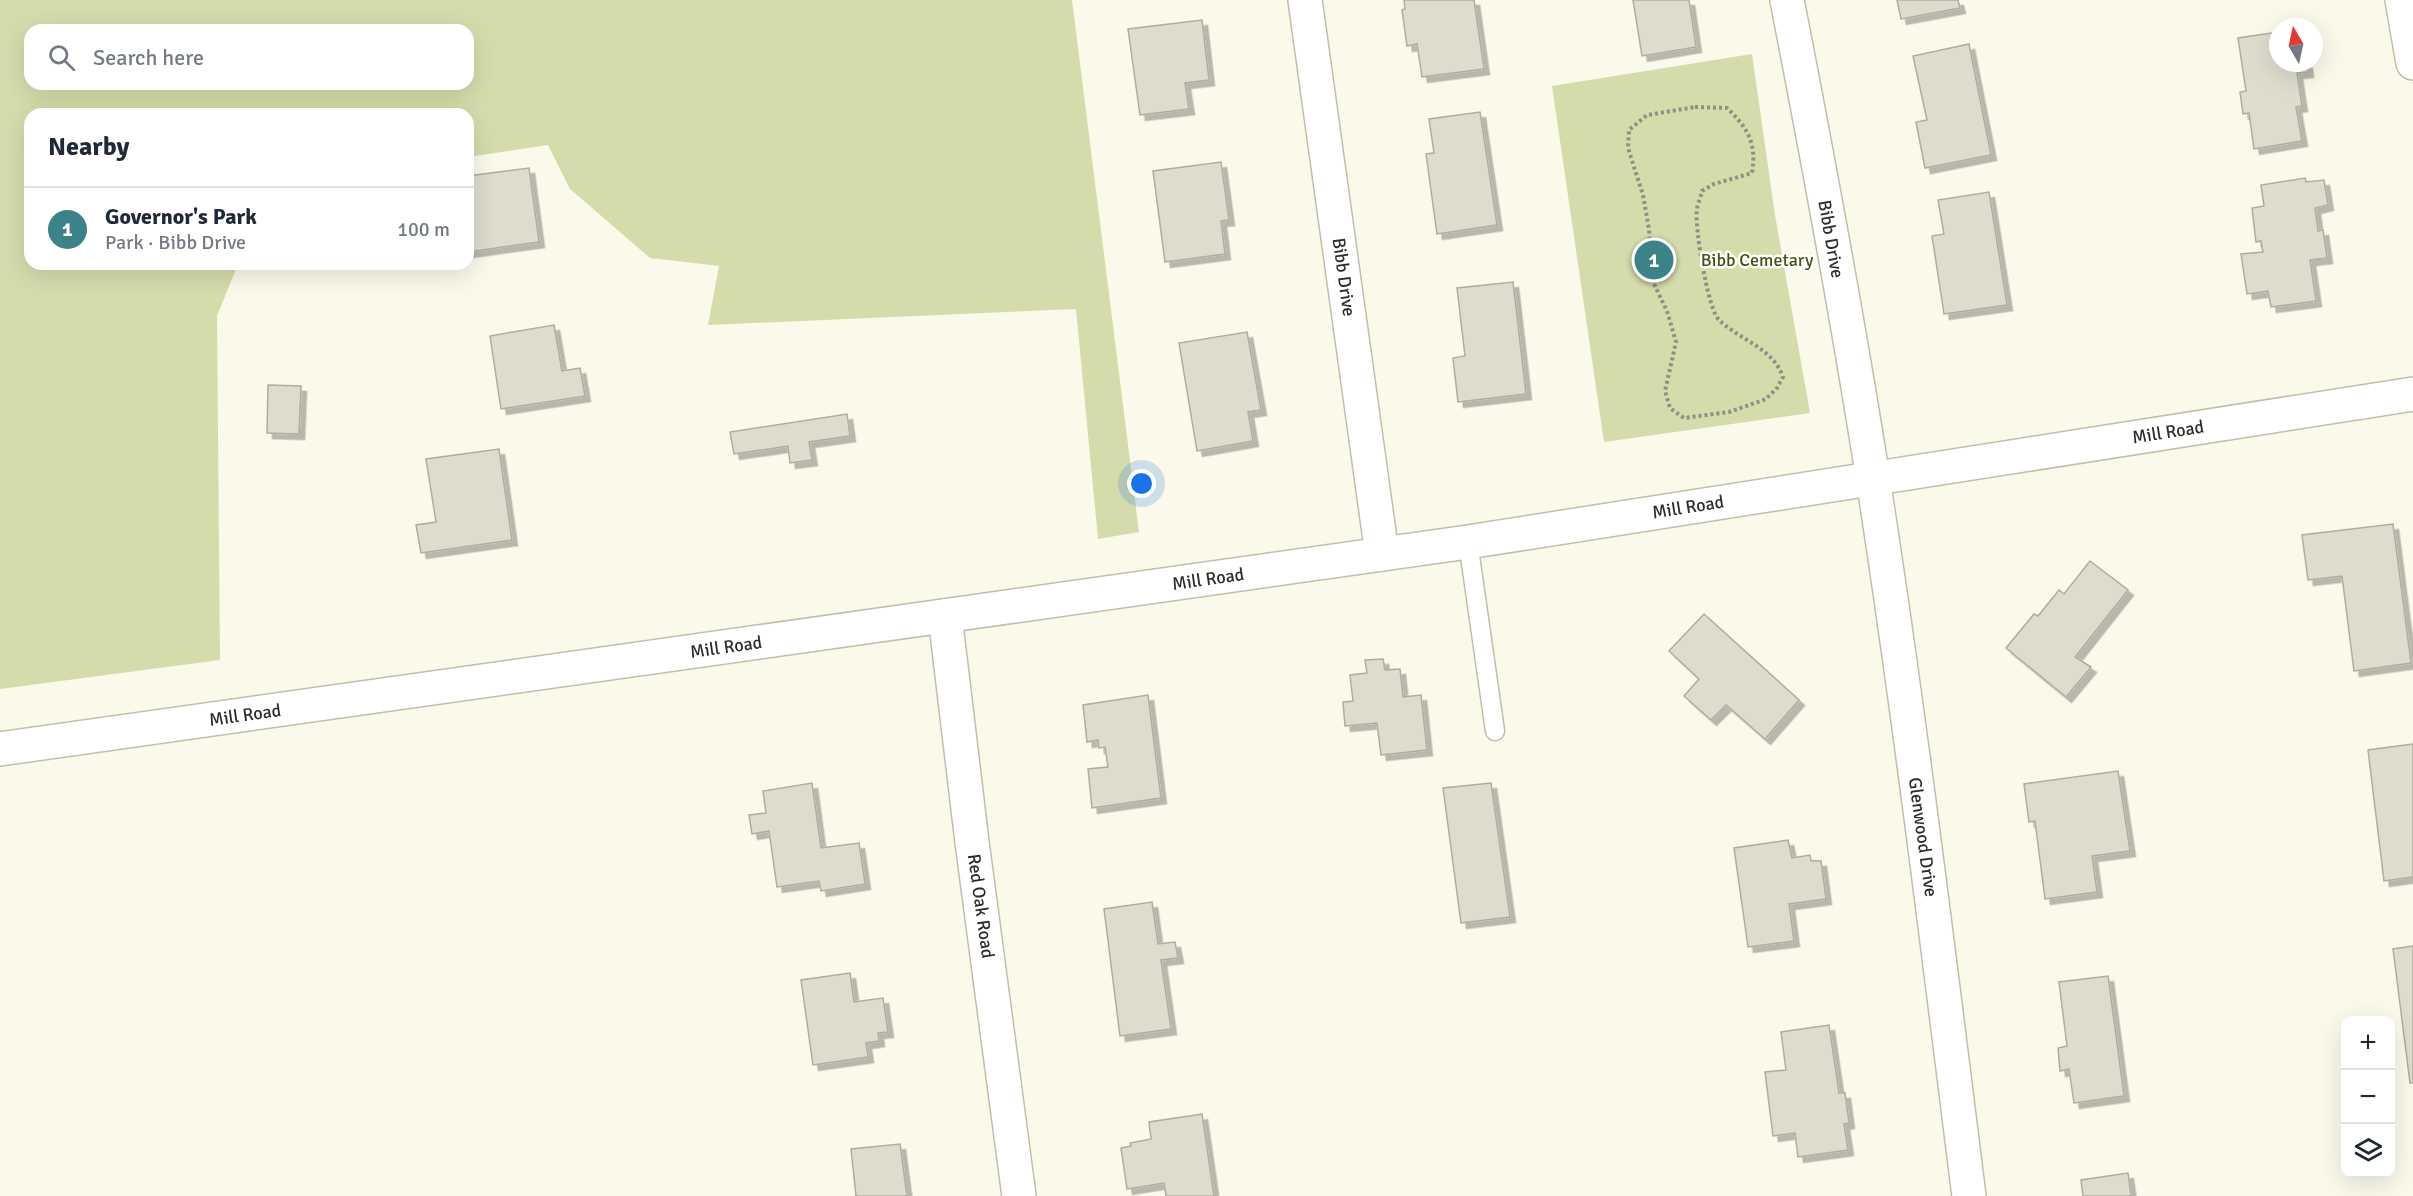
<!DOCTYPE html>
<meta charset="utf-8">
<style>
:root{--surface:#fff;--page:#f2f2f3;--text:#1f2937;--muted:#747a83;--line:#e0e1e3;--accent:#3b8388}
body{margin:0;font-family:Signika,sans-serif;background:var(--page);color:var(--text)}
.controls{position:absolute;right:18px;bottom:18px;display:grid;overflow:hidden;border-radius:12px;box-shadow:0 6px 24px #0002}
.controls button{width:54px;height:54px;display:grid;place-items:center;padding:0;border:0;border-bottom:2px solid var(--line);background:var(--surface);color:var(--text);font:30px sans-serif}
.compass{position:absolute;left:2269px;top:18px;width:54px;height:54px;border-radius:50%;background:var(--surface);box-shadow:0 6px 24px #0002;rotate:351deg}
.you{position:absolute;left:1142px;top:484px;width:21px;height:21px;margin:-15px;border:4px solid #fff;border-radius:50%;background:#1a73e8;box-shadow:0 0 0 9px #1a73e833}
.badge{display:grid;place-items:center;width:39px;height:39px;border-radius:50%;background:var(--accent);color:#fff;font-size:20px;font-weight:700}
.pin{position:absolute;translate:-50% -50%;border:3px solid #fff;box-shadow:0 2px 6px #0006}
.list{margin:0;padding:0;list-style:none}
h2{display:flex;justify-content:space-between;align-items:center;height:78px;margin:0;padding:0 24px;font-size:26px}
h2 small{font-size:20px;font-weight:400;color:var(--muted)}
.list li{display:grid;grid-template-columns:39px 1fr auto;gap:18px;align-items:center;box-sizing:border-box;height:84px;padding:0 24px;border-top:2px solid var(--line)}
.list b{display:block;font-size:22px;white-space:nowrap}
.list p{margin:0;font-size:20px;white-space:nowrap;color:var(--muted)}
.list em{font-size:20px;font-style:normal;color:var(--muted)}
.icon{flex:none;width:33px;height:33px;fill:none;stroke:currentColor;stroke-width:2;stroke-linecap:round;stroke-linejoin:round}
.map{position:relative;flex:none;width:2413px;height:1196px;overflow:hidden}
.search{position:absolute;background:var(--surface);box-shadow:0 6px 24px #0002;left:24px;top:24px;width:450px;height:66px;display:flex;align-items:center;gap:15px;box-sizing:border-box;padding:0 21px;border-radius:18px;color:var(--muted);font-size:22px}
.panel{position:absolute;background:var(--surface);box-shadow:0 6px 24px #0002;left:24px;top:108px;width:450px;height:162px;border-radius:18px}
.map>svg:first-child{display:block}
.green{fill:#d5dcac;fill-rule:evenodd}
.building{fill:#dedccd;stroke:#afad9f;stroke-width:1.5;filter:url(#shadow)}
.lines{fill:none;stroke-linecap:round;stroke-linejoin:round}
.lane-casing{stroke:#c0beaf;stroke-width:21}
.street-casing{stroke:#c0beaf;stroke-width:36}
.secondary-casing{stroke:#c0beaf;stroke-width:36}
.path{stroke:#918f85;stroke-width:4;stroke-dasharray:3 3;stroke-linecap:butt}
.lane{stroke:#fff;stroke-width:18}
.street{stroke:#fff;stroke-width:33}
.secondary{stroke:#fff;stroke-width:33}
.labels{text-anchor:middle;stroke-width:5;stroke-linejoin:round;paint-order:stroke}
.street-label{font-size:18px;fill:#2d2c27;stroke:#fff}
.park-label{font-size:18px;fill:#4a5014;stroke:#fff}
</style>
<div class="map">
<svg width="2413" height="1196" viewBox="0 0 2413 1196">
<defs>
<filter id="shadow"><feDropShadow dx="5.5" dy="5.5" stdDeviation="0" flood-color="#0004"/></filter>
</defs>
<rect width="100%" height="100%" fill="#fbf9ea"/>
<g class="green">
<path d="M0,0H1072L1139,532L1098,539L1076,309L708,325L719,266L650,258L570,189L548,145L468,157V114H30V264H238L217,316L220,660L0,689ZM30,30H468V84H30Z"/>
<polygon points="1752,54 1775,215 1810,413 1604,442 1552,86"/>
</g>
<g class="building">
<polygon points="1404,0 1474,0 1484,69 1422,77 1417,44 1407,46 1402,10 1405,9"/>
<polygon points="1633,0 1689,0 1696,47 1642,56"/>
<polygon points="1897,0 1958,0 1960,8 1901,19"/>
<polygon points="1202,20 1209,80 1185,83 1189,109 1140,115 1128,29"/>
<polygon points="2278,32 2278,63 2307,63 2308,72 2297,73 2302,106 2296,107 2302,141 2254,149 2249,113 2243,114 2240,92 2246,91 2238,38"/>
<polygon points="1969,44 1991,155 1925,168 1916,122 1927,120 1913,56"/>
<polygon points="1480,112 1497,225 1437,234 1426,154 1434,153 1429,119"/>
<polygon points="1221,162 1229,220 1221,221 1225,254 1165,262 1153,171"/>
<polygon points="529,168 539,242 468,252 468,176"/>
<polygon points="2305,178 2306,182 2324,180 2328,205 2315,208 2318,231 2323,230 2327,258 2310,260 2316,301 2271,307 2268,291 2247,294 2241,254 2263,252 2261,241 2256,242 2252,208 2264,206 2261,185"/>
<polygon points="1989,192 2007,305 1944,314 1932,236 1944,234 1938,200"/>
<polygon points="1513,282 1526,394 1458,402 1453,358 1465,356 1457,288"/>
<polygon points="554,325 562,371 580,368 585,396 501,409 490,336"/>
<polygon points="1247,332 1261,410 1248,412 1253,441 1197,451 1179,343"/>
<polygon points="268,385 301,386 299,434 267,433"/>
<polygon points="847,414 850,436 809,442 812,460 790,463 788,446 734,454 730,432"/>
<polygon points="499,449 512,540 421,553 416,525 436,522 426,459"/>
<polygon points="2393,524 2411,663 2354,671 2342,576 2308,580 2302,535"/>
<polygon points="2090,561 2128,590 2075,657 2091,667 2066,697 2006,648 2034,614 2038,616 2059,590 2064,594"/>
<polygon points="1704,614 1799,700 1765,739 1726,705 1711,720 1684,696 1699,679 1669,651"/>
<polygon points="1383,659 1385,670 1400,669 1403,697 1421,695 1427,750 1381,755 1377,723 1345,726 1343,702 1353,701 1350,675 1367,673 1365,660"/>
<polygon points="1148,695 1161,798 1092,808 1088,769 1108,767 1105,747 1099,748 1098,740 1087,742 1083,705"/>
<polygon points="2413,744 2413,877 2384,881 2368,750"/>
<polygon points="2118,771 2130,851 2092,856 2097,892 2045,899 2035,821 2029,822 2024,784"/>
<polygon points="812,783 821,848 859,843 865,884 821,891 819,881 777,887 769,831 752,834 749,815 766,813 763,791"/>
<polygon points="1491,783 1510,917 1461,923 1443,788"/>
<polygon points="1788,840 1792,858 1810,855 1811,861 1821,861 1826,899 1789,904 1794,941 1748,947 1734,848"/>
<polygon points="1152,902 1158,944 1175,942 1178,958 1161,960 1171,1029 1120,1036 1104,909"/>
<polygon points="2413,946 2413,1083 2410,1083 2393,949"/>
<polygon points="850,973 854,1002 883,998 888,1032 878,1033 879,1041 866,1043 868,1057 813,1065 801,980"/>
<polygon points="2108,976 2124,1096 2074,1103 2069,1069 2060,1071 2058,1048 2067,1046 2059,982"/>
<polygon points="1829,1025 1839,1093 1845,1093 1849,1123 1844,1124 1848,1150 1798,1157 1795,1133 1773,1136 1765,1072 1786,1070 1781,1032"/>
<polygon points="1202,1114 1214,1196 1166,1196 1164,1183 1127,1189 1121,1148 1131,1146 1130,1143 1151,1139 1149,1122"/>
<polygon points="900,1144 907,1196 856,1196 851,1149"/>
<polygon points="2128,1173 2131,1196 2083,1196 2081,1180"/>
</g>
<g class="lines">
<g class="lane-casing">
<polyline id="lane" points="1468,542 1495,731"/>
</g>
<g class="street-casing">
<g id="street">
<polyline points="1305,0 1382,554"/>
<path d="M1787,0C1818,159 1848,319 1873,479C1910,717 1939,957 1969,1196"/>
<polyline points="2402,0 2413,63"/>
<polyline points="945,616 972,842 1019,1196"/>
</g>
</g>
<g class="secondary-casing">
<polyline id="secondary" points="0,749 1468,542 2413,394"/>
</g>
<path class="path" d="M1695,107L1727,108C1748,128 1757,144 1752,173L1714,184L1702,191C1701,197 1698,203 1697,209C1694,225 1708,310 1719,320C1740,340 1773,348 1783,377L1777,388L1766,399L1729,412L1684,418L1670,408L1665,391L1676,342L1667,311L1652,280L1649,229L1643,195L1628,148L1629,130L1647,115Z"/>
<use href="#lane" class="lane"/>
<use href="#street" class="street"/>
<use href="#secondary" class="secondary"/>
</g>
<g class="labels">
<g class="street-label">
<text transform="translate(1831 239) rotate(80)" y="6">Bibb Drive</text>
<text transform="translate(1344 277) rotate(82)" y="6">Bibb Drive</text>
<text transform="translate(2168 432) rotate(-9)" y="6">Mill Road</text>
<text transform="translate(1688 507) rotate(-9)" y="6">Mill Road</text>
<text transform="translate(1208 579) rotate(-8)" y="6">Mill Road</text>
<text transform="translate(726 647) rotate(-8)" y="6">Mill Road</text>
<text transform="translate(245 715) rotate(-8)" y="6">Mill Road</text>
<text transform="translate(1923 837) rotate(82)" y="6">Glenwood Drive</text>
<text transform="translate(981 906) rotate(82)" y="6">Red Oak Road</text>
</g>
<g class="park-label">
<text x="1757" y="266">Bibb Cemetary</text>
</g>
</g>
</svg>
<div class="controls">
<button>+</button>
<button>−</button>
<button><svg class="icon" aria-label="layers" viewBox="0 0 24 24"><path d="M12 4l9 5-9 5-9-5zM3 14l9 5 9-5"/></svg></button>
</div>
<svg class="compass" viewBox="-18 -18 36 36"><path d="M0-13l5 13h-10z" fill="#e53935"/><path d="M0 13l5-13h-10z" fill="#747a83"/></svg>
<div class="you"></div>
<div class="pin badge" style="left:1654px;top:260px">1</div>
<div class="search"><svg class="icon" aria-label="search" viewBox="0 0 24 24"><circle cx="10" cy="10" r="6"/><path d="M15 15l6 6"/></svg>Search here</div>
<section class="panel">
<h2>Nearby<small></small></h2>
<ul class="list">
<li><span class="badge">1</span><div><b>Governor's Park</b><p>Park · Bibb Drive</p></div><em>100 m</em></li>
</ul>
</section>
</div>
